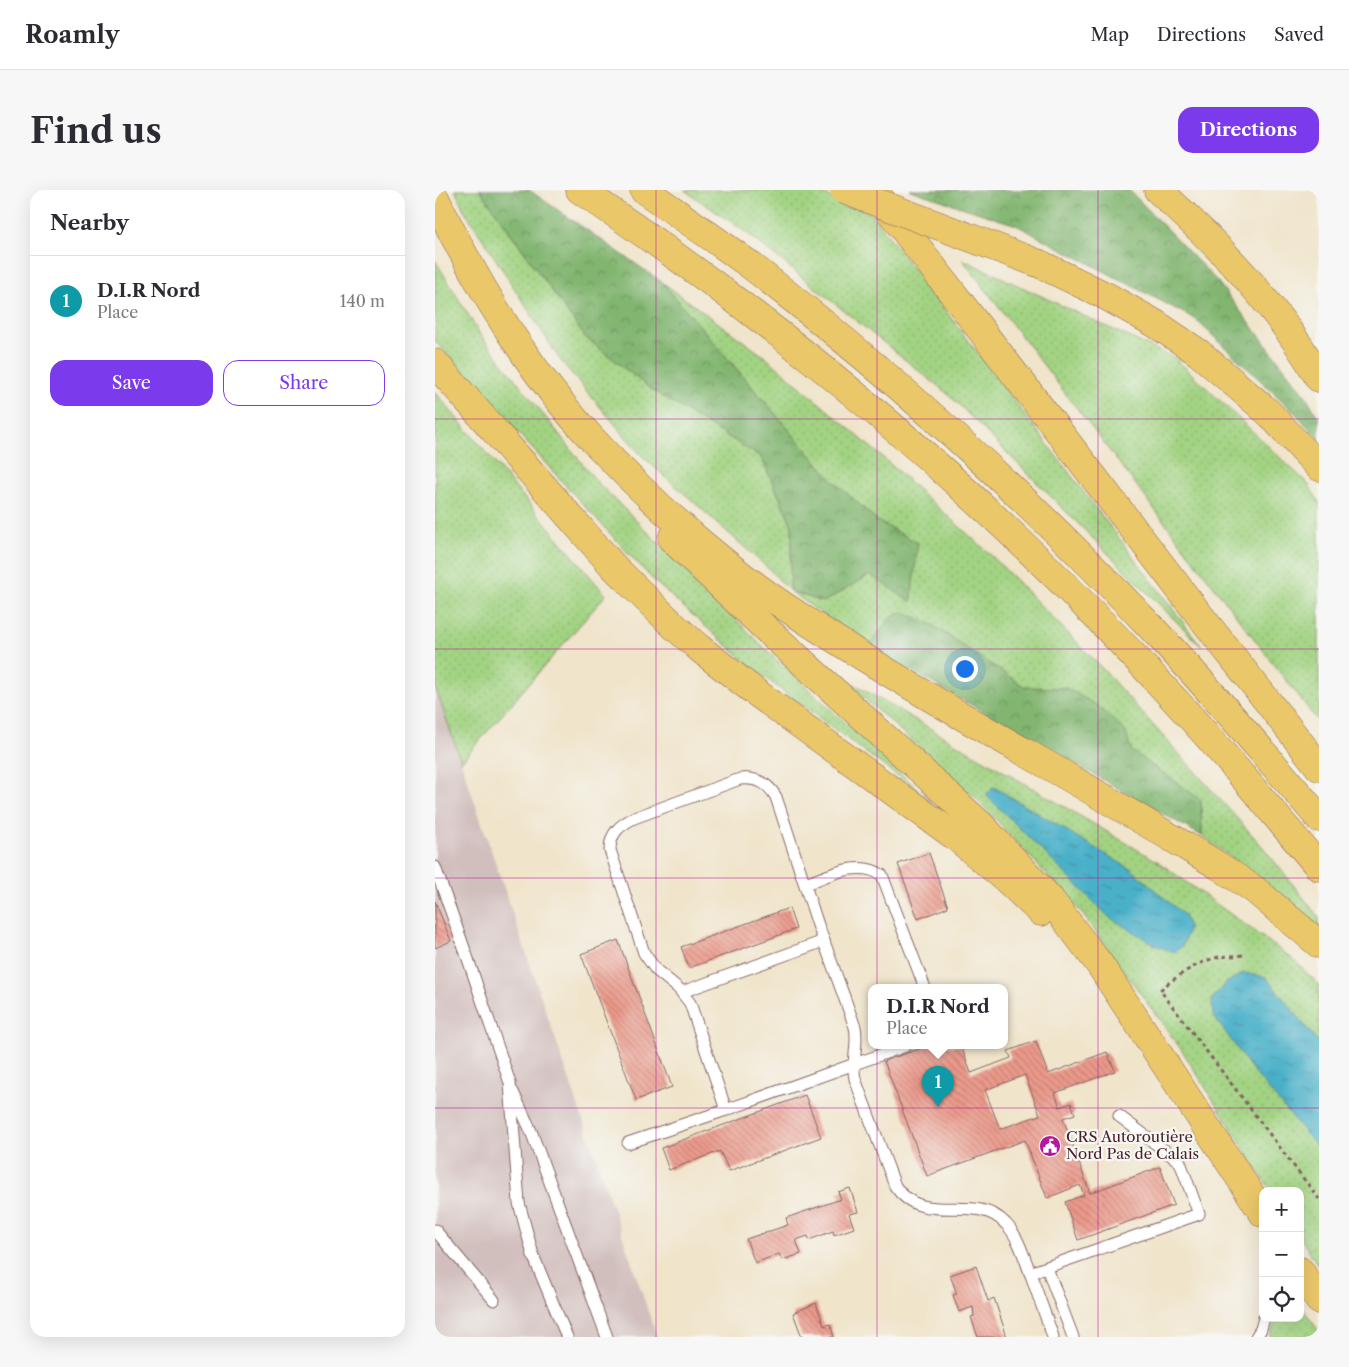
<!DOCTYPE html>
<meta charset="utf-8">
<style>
:root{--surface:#fff;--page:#f7f7f7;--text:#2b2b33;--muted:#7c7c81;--line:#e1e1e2;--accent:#7c3aed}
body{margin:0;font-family:"Libre Caslon Text",serif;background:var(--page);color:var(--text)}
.controls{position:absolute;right:15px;bottom:15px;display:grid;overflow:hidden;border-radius:10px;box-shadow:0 5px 20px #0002}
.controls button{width:45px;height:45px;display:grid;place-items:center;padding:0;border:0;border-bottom:1px solid var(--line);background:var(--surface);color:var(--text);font:25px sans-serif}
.you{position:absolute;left:529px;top:478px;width:18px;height:18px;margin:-12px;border:4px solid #fff;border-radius:50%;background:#1a73e8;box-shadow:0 0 0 8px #1a73e833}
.badge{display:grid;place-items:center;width:32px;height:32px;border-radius:50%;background:var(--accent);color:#fff;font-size:16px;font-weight:700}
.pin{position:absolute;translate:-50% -41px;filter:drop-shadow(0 1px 2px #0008)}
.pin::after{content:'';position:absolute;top:26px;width:18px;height:15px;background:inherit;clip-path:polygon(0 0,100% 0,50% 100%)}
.popup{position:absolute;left:433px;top:794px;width:140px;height:65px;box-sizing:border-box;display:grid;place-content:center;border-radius:10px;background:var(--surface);filter:drop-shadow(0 1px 4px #0005);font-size:16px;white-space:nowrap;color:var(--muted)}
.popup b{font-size:19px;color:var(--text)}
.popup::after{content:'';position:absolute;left:50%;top:100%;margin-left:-10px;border:10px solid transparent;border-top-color:var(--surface)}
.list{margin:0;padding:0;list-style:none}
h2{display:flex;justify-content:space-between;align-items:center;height:65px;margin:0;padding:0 20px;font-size:21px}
h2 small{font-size:16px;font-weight:400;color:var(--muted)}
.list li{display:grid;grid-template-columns:32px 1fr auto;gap:15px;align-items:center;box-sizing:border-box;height:90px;padding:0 20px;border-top:1px solid var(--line)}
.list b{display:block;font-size:19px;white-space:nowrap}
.list p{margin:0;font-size:16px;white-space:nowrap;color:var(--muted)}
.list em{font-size:16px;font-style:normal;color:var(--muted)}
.actions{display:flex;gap:10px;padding:15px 20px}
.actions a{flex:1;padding:11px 0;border:1px solid var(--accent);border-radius:15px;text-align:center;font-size:18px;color:var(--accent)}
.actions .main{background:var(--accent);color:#fff}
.icon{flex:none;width:28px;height:28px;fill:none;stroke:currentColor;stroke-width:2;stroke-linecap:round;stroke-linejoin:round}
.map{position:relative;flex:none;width:884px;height:1147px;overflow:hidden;border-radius:15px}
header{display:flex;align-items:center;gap:30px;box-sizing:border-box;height:70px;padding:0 25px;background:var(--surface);border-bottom:1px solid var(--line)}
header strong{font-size:24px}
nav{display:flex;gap:28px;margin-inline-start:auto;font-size:18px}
.intro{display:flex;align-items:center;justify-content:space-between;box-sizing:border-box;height:120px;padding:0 30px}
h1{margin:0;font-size:35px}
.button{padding:12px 22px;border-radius:15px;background:var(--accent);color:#fff;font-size:18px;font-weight:700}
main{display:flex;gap:30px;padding:0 30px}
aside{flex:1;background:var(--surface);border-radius:15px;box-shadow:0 5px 20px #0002}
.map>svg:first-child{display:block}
.railway{fill:#d1bfbd}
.grass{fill:url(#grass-dots);stroke:#767956}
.forest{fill:url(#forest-crowns);stroke:#666a4e}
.water{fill:url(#water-ripples);stroke:#4a687a}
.building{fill:url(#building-back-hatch);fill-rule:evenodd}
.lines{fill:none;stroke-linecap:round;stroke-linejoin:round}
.service-casing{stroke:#846463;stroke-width:13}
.trunk-casing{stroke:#846463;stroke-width:29}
.motorway-casing{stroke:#846463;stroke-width:29}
.path{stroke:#846463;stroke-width:3;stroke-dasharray:4 4;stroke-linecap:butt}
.service{stroke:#fff;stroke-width:11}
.trunk{stroke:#eac769;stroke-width:28}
.motorway{stroke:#eac769;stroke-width:28}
.trunk-bridge-casing{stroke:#846463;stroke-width:29;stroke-linecap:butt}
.trunk-bridge{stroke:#eac769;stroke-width:28}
.grid{fill:none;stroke:#b5179e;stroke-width:1;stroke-opacity:0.55}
.labels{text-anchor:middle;stroke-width:4.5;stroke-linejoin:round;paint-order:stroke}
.poi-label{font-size:15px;fill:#4a1f2b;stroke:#f6f6f2;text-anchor:start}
</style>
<header>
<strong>Roamly</strong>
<nav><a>Map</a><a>Directions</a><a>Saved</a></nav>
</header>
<div class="intro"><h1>Find us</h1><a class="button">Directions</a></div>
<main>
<aside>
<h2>Nearby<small></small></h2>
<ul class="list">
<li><span class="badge" style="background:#0f9aa8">1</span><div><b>D.I.R Nord</b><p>Place</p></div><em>140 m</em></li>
</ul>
<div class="actions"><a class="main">Save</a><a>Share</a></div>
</aside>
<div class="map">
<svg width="884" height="1147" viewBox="0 0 884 1147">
<defs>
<pattern id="grass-dots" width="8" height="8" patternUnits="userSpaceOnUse" patternTransform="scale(1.25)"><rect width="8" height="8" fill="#a2d382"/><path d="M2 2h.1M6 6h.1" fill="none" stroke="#8db570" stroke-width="1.8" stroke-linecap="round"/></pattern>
<pattern id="forest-crowns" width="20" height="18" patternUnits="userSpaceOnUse" patternTransform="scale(1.25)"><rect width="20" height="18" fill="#81b570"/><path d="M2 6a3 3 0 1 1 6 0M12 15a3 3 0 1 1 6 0" fill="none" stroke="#6c935c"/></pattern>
<pattern id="water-ripples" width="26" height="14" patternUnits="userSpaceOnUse" patternTransform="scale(1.25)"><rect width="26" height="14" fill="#4ab0c9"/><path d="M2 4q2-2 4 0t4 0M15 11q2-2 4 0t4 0" fill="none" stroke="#408fa3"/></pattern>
<pattern id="building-back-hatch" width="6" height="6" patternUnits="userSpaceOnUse" patternTransform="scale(1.25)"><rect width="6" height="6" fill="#ec9a8b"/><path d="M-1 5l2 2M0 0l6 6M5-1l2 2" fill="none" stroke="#c17d72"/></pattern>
</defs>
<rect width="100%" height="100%" fill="#f6f6f2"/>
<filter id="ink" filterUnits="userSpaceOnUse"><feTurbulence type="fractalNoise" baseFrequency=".02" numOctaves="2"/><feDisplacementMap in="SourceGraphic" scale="10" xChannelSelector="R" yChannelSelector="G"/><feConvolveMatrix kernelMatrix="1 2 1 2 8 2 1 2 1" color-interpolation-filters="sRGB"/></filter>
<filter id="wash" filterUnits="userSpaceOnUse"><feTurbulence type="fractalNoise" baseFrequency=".0096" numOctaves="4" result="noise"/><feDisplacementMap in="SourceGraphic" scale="20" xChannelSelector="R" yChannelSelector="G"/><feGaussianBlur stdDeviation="1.12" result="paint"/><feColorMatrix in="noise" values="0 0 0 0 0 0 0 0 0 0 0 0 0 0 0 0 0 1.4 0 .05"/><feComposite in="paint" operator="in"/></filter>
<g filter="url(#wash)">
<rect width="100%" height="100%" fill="#f0e4ca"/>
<polygon class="railway" points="0,496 26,572 222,1147 0,1147"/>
<g class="grass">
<polygon points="20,0 45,0 150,147 217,200 326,267 357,335 355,401 388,412 435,385 483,353 444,332 398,291 227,92 334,170 445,265 557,366 664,475 827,656 884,727 884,740 832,695 767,646 766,610 696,561 690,541 631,498 590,497 548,470 434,457 355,401 335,380 207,266 126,171 29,20"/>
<polygon points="249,0 377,0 436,23 767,457 514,205 312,43"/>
<polygon points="527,69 741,169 873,294 884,312 884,533"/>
<polygon points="0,70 46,146 162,292 343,471 496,611 321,481 219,391 121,285 0,151"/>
<polygon points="0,202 171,405 26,572 0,496"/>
<polygon points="402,484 722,671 859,770 884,795 884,1077 865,1047 865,1001 836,1001 748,862 646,722 542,609"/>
<polygon points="865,1115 884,1141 884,1147 835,1147 841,1128 865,1128"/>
</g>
<g class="forest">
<polygon points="45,0 94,0 227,92 398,291 444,332 483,353 476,412 435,385 388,412 355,401 357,335 326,267 217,200 150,147"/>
<polygon points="475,0 694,0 782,91 871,206 884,229 884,249 861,224 760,129 581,35"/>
<polygon points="468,422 493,432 590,497 631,498 660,514 690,541 697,561 766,610 767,646 434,457 453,429"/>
</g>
<g class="water">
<polygon points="559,597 697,680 749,725 754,738 748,755 739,762 722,756 674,727 551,605"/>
<polygon points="808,783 831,787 884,853 884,959 819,882 778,825 777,809 791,793"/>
</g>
<g id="blocks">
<g class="building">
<polygon points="494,663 513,717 483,729 463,674"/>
<polygon points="0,711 16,751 0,758"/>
<polygon points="354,718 361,739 254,778 246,757"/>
<polygon points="183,750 237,897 201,910 146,764"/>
<path d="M601,851L613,884L672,862L680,881L620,903L625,917L636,913L640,924L628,928L655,1003L725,977L739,1015L643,1050L630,1012L649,1005L645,995L612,1008L590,950L492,986L449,871L493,856H526L536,883L576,868L573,861ZM590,885L605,925L565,939L550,900Z"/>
<polygon points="370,905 386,947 294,981 285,961 234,980 226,958"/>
<polygon points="415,998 423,1022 414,1024 419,1038 399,1045 398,1041 374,1050 373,1046 361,1050 366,1064 347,1070 344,1064 320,1073 311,1049 353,1035 351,1028 406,1009 403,1002"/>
<polygon points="541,1076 553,1111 559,1108 572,1147 543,1147 536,1127 539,1126 538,1117 524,1122 518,1105 522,1104 515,1085"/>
<polygon points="381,1113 389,1136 395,1134 399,1147 367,1147 358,1123"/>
</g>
</g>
</g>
<g filter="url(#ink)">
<use href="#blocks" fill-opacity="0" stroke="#846463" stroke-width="1"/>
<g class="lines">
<g class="service-casing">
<g id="service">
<polyline points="0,677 33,769 75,893 84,1013 98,1065 132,1147"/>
<path d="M370,694C393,686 424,669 447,685L490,798"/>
<polyline points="247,802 389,751"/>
<path d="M470,856L291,920L255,813L243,798L221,780L209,763L175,660C175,643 185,635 199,628L305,589C322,587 333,593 341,607L383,735L420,837C424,855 416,872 420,889L460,996C489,1039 540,1000 571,1034C584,1047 589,1068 596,1085C603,1106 611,1126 618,1147"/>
<polyline points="78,902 96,941 172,1147"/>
<polyline points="193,953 291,920"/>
<polyline points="0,1040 59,1110"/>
<polyline points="612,1078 638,1147"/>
<polyline points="595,1083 764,1024 745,972 684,926"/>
<polyline points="821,1147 826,1139 829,1128"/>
</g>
</g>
<g class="trunk-casing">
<g id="trunk">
<path d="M723,0C784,55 843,116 884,188"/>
<polyline points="605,74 671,106 721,134 764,163 834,223 884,277"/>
</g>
</g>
<g class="motorway-casing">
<g id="motorway">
<path d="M145,0C367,148 570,322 749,520C796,571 839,624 884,677"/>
<path d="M209,0C246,26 283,51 319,78C466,192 604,318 731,453C784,510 834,569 884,628"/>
<polyline points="444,7 756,414 884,577"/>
<path d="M0,8C42,95 92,179 158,250C213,309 282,371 349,416C428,469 510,517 593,564C657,600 720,638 784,676L820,700L884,754"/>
<polyline points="0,173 179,377 238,435 264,458 319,501 521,647 571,689 606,722"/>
<polyline points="237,349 330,438 547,636 615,709 665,775 828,1023"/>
<polyline points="865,1081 884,1110"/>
</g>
</g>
<path class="path" d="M808,765C800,766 791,766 784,767C762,772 742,786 725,800L884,1009"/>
<use href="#service" class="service"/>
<use href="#trunk" class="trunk"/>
<use href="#motorway" class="motorway"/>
<g class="trunk-bridge-casing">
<polyline id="trunk-bridge" points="409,0 605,74"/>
</g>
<use href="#trunk-bridge" class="trunk-bridge"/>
</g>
</g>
<path class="grid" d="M221,0V1147M442,0V1147M663,0V1147M0,229H884M0,459H884M0,688H884M0,918H884"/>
<defs>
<g id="civic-disc" transform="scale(1.125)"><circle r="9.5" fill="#b5179e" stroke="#f6f6f2"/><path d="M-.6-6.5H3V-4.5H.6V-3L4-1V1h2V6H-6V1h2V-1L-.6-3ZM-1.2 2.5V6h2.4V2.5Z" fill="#fff"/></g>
</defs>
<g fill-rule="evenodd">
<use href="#civic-disc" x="615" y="956"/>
</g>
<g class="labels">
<g class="poi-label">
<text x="631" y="952">CRS Autoroutière<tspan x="631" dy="17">Nord Pas de Calais</tspan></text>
</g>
</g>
</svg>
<div class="controls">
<button>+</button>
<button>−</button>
<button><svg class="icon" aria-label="locate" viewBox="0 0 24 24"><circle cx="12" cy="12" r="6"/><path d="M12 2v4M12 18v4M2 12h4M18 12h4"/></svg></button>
</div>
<div class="you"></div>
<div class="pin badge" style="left:503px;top:917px;background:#0f9aa8">1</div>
<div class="popup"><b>D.I.R Nord</b>Place</div>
</div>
</main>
